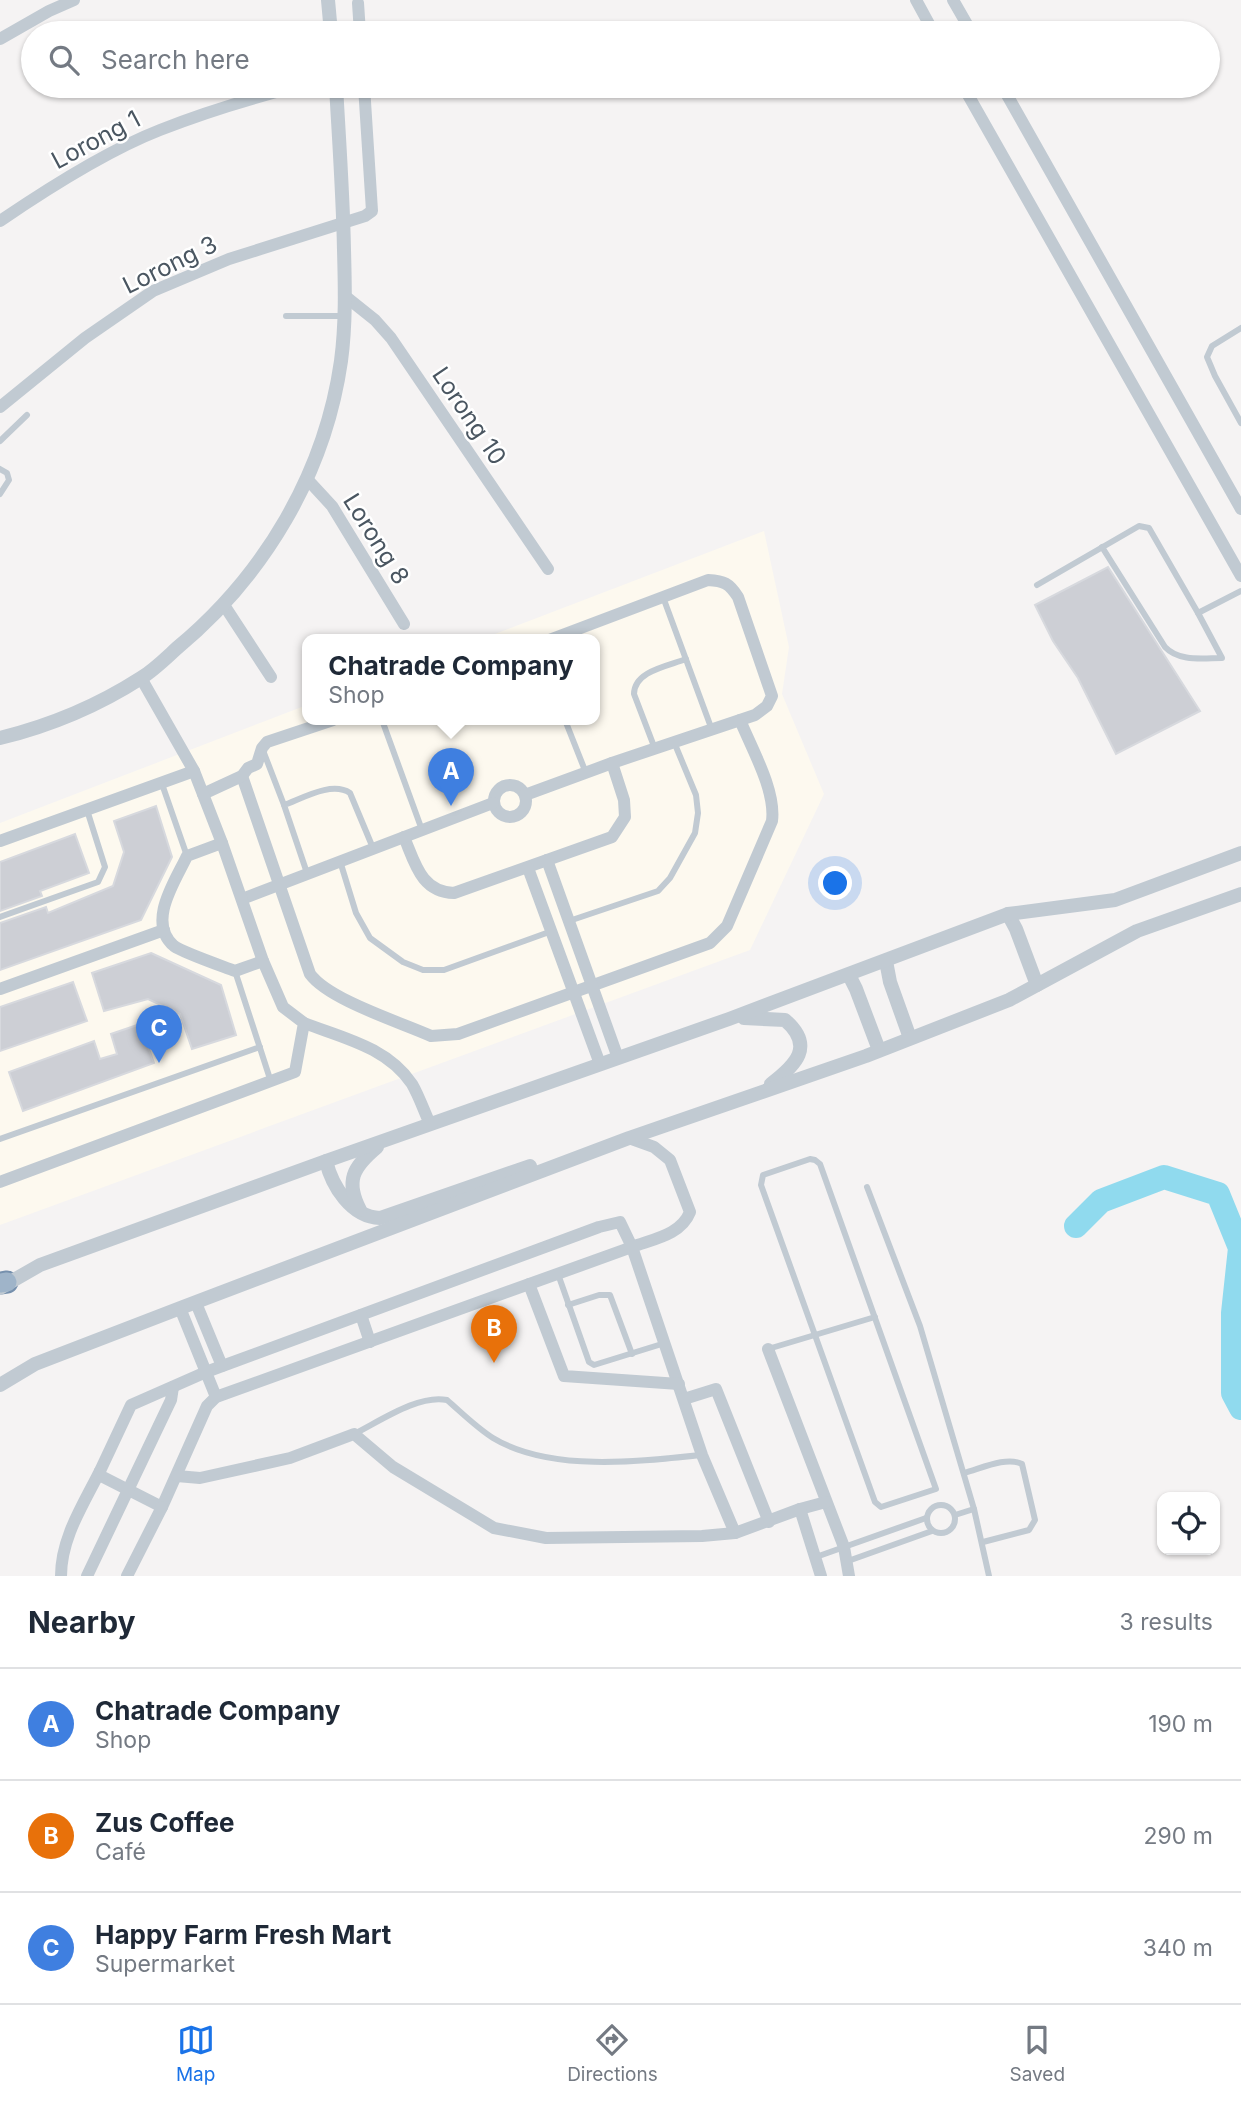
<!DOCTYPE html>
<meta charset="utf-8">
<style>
:root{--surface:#fff;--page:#f6f6f7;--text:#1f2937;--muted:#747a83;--line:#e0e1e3;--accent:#1a73e8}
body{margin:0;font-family:Inter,sans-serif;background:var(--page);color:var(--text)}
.controls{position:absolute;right:21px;bottom:21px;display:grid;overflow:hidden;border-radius:14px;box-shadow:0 2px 5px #0004}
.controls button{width:63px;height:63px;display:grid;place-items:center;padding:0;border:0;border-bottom:2px solid var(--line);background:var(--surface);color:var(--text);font:35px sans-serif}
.you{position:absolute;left:836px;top:884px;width:24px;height:24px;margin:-18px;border:5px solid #fff;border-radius:50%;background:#1a73e8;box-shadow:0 0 0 10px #1a73e833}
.badge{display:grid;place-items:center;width:46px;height:46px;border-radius:50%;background:var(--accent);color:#fff;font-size:23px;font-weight:700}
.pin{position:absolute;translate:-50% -58px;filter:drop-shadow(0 2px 4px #0008)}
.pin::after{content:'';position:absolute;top:37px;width:24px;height:21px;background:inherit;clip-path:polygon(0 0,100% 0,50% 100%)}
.popup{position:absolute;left:302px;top:634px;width:298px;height:91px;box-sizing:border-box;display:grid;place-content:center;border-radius:14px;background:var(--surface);filter:drop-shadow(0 2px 5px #0005);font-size:23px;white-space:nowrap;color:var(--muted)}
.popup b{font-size:26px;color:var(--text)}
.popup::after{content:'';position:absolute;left:50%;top:100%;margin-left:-14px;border:14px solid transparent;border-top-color:var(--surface)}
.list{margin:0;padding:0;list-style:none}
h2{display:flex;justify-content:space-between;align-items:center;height:91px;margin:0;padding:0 28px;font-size:30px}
h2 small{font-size:23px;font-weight:400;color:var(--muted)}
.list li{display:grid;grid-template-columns:46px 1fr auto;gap:21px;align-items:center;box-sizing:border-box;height:112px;padding:0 28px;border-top:2px solid var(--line)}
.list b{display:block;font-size:26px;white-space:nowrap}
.list p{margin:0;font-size:23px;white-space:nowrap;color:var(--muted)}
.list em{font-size:23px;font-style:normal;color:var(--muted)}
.icon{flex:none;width:38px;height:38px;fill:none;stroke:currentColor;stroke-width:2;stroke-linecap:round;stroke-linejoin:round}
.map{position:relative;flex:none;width:1241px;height:1576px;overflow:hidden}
.search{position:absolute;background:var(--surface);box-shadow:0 2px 5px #0004;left:21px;right:21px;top:21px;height:77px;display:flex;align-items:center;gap:18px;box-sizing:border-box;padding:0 24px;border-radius:38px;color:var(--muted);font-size:26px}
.sheet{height:427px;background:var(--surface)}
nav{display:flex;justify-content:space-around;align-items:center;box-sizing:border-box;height:98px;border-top:2px solid var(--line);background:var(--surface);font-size:19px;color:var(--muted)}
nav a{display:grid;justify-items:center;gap:4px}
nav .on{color:var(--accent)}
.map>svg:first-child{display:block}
.commercial{fill:#fdf9ef}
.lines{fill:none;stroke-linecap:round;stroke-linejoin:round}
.river{stroke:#90daee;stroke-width:24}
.building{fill:#cdcfd5;stroke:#d7d9de;stroke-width:2}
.trunk-casing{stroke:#7690ad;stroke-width:23}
.service{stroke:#c1cad2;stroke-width:6}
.minor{stroke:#c1cad2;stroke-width:12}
.tertiary{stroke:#c1cad2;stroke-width:14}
.trunk{stroke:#9fb4c9;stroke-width:19}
.labels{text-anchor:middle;stroke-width:5;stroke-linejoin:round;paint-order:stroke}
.street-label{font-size:24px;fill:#4a5661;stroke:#fff}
</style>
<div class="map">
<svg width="1241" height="1576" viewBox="0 0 1241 1576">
<rect width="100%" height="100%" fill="#f5f3f3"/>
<polygon class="commercial" points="764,531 789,647 782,694 824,794 750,950 0,1225 0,823 307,705 308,720 594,720 594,640 479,640"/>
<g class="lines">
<polyline class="river" points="1076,1226 1101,1201 1164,1177 1218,1194 1240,1248 1233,1313 1233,1393 1241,1408"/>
</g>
<g class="building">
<polygon points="1108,567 1200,711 1116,754 1078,678 1053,641 1035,605"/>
<polygon points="156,806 172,857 141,920 0,970 0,923 46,907 48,913 113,886 124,852 114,821"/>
<polygon points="75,834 89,873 40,891 42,896 0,911 0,862"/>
<polygon points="151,953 221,985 236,1035 192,1049 180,1014 148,999 104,1011 92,973"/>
<polygon points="73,982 87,1021 0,1051 0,1007"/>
<polygon points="140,1024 154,1063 23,1111 9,1072 94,1041 100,1059 117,1054 111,1034"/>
</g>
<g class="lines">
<g class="trunk-casing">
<polyline id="trunk" points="0,1283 7,1282"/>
</g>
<g class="service">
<polyline points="286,316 344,316"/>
<polyline points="1241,328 1212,346 1207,357 1215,376 1241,423"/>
<polyline points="0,441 27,415"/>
<polyline points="0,469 7,473 9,480 0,494"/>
<path d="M1102,547L1165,647C1179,662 1203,658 1222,658L1198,613"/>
<polyline points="1037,585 1139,526 1149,528 1198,613 1241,591"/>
<polyline points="663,597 712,730"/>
<polyline points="382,720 422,830"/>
<polyline points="565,720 586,773"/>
<path d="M655,749L634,694C634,671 668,666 686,659"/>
<polyline points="264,753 284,805"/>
<polyline points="162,784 187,856"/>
<polyline points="340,861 356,913 370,938 403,962 423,970 444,970 552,931"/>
<path d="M307,873L284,805C303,798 332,781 350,793L373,848"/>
<polyline points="0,917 98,882 105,867 87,810"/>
<polyline points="569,921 658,891 670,878 695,833 698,813 696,795 674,742"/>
<polyline points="235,971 271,1082"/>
<polyline points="0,1139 260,1047"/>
<polygon points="810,1159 815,1160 820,1164 936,1489 881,1507 875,1502 761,1185 763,1175"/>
<polyline points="867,1187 920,1326 974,1509"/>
<polyline points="558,1274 589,1362 594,1365 665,1343"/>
<polyline points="568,1305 599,1295 610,1295 632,1354"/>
<polyline points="768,1349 875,1317"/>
<path d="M354,1434C380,1421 419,1394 447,1400C462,1413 477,1428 493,1438C549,1472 638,1462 701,1455"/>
<path d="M964,1473C980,1469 1006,1456 1022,1464L1035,1520L1029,1530L983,1542"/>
<circle cx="941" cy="1519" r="14"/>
<polyline points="955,1515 974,1509 989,1576"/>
<polyline points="816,1557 926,1518"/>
<polyline points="848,1561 932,1531"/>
</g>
<g class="minor">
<polyline points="916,0 934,33"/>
<polyline points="953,0 972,33"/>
<polyline points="358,3 360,33"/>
<polyline points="0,39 49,11 74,0"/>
<polyline points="963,86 1241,576"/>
<polyline points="1002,86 1241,509"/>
<path d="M0,221C47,189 106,151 160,130C205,112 252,98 299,86"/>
<polyline points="345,296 375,320 391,338 548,569"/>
<polyline points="0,407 85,338 153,291 229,259 365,216 372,211 364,86"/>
<polyline points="308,480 332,506 404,624"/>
<polyline points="224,605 271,677"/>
<path d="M242,776L310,974C329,1000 400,1022 431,1036L458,1034L710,943L727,926L772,821C776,791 752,749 740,720"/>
<circle cx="510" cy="801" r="16"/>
<polyline points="203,794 242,776 248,768 257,764 262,748 267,742 333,720"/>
<path d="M525,795L612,763L755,715L767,706L772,696L738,597C729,583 724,581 708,580L549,640"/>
<path d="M404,837C415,863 421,892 454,893L612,837L625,817L624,800L612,763"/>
<polyline points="0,841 194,771"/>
<path d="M222,843L187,856C176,880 146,922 174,946C184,953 222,966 235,971L263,961"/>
<polyline points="547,860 618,1058"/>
<polyline points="528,868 600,1064"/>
<polyline points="242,899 493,803"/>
<polyline points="0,989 164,930"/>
<path d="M304,1023C343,1038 387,1047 412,1084C419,1096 424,1111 430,1124"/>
<path d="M629,1138L654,1147L670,1160L690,1212C681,1235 653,1239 632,1247L216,1397L207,1406L162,1507L101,1476L100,1471L131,1405L206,1372L599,1227L620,1222L632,1247L702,1455L735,1533"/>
<polyline points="0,1182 295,1072 304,1023 283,1007 263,961 222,843 194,771 141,678"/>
<polyline points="529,1284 564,1376 679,1384"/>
<polyline points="196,1303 222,1366"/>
<polyline points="180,1308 216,1397"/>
<polyline points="361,1315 370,1342"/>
<polyline points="768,1349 844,1547 849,1576"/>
<polyline points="684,1399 716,1389 769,1522"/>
<polyline points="177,1476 200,1478 290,1458 354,1434 393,1467 494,1528 546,1538 702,1536 735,1533 800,1509 826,1502"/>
<polyline points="800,1509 821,1576"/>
<path d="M61,1576C61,1538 83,1505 100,1471"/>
<polyline points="87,1576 171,1400 173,1387"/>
<polyline points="127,1576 162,1507"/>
</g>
<g class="tertiary">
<polyline points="328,0 331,33"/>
<path d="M0,738C49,726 99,705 141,678C154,670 166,658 177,648C265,575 325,473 341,361C346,324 345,286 344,250C343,195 339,140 336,86"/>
<polyline points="1008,914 1016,929 1037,985"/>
<polyline points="886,961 890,982 910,1038"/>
<polyline points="849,975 856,989 879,1050"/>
<path d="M744,1018L785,1020C815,1046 796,1065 771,1084"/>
<path d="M326,1161C332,1186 351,1217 380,1218L530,1166"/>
<path d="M360,1210C345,1181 353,1167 377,1147"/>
<polyline points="0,1288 40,1265 326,1161 729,1019 1008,914 1115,900 1241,853"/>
<polyline points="0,1385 35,1364 183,1307 629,1138 866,1056 1009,1000 1137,931 1241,894"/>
</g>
<use href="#trunk" class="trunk"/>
</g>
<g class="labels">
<g class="street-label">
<text transform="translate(96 140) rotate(-28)" y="8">Lorong 1</text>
<text transform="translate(170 265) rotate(-26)" y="8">Lorong 3</text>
<text transform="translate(469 416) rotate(56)" y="8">Lorong 10</text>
<text transform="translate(376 539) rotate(58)" y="8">Lorong 8</text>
</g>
</g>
</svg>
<div class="controls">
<button><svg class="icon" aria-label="locate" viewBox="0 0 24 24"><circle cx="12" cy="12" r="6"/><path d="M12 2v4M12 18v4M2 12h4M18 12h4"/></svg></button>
</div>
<div class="you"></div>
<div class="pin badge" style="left:451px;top:806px;background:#3f7fe0">A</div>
<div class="popup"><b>Chatrade Company</b>Shop</div>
<div class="pin badge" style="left:494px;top:1363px;background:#e8710a">B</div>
<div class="pin badge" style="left:159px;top:1063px;background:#3f7fe0">C</div>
<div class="search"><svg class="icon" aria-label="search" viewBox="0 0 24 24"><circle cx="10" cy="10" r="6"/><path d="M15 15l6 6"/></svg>Search here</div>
</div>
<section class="sheet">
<h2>Nearby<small>3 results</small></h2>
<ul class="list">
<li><span class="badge" style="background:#3f7fe0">A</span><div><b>Chatrade Company</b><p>Shop</p></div><em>190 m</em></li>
<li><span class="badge" style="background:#e8710a">B</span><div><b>Zus Coffee</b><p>Café</p></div><em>290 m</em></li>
<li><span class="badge" style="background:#3f7fe0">C</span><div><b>Happy Farm Fresh Mart</b><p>Supermarket</p></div><em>340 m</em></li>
</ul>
</section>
<nav>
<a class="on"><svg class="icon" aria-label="map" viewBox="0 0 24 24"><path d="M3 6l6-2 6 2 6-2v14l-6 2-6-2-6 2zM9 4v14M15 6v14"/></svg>Map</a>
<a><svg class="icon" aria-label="directions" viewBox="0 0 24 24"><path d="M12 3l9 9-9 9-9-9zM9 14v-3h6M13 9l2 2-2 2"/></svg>Directions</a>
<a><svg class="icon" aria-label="saved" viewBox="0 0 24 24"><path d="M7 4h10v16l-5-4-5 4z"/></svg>Saved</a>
</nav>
